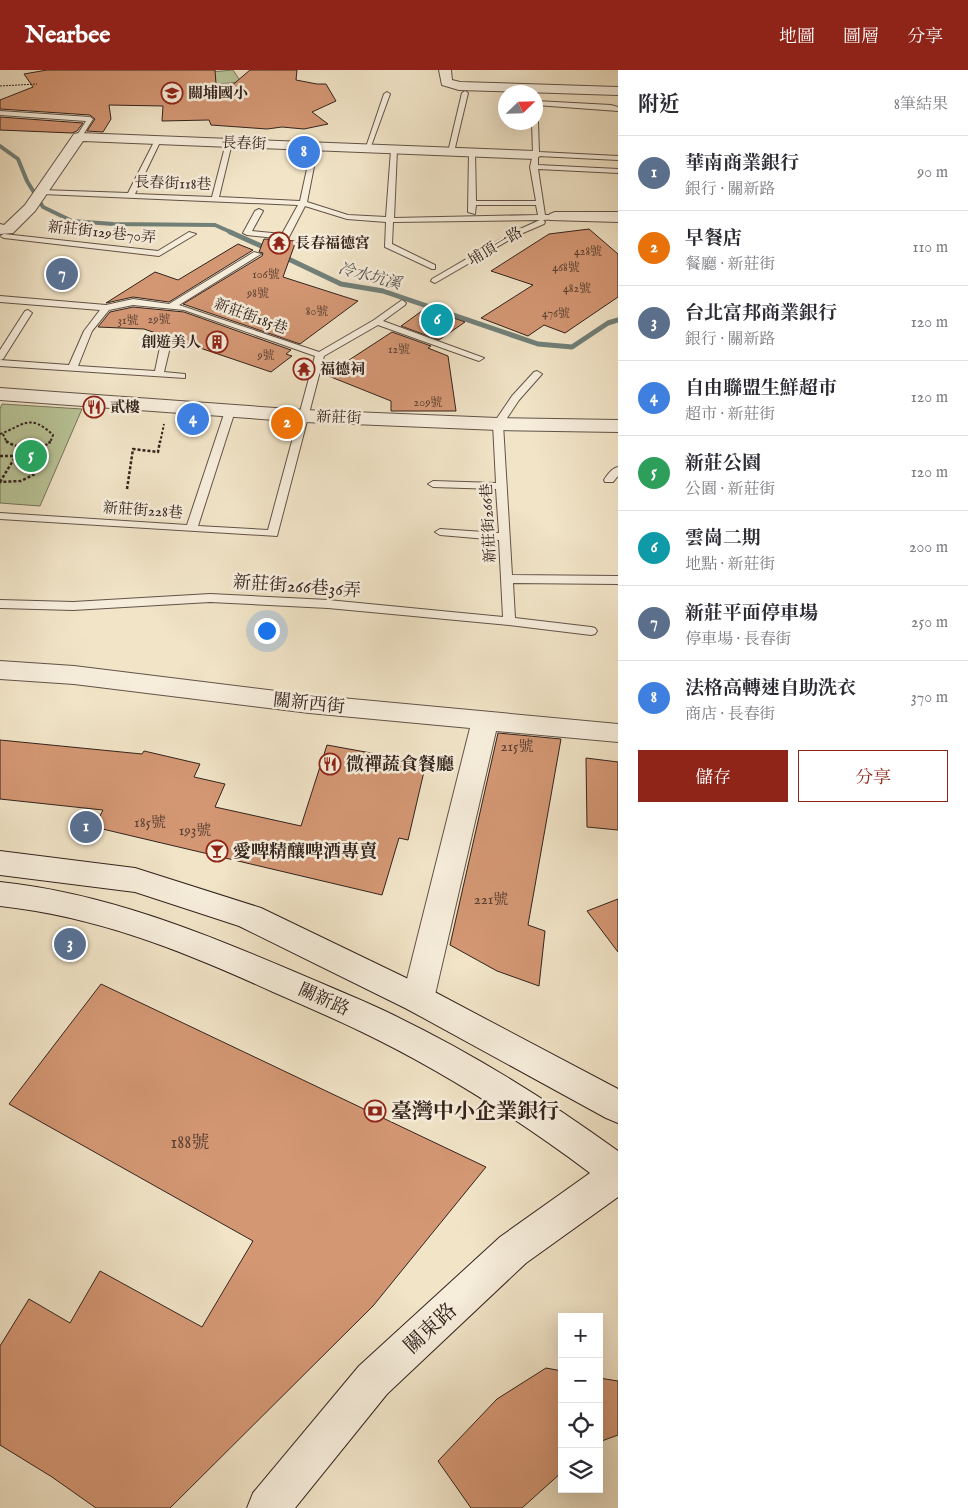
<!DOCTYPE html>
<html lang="zh-TW">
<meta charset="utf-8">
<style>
:root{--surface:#fff;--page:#f2f2f3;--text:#2b2b33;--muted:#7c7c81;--line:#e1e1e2;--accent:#8f2418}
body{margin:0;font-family:"IM FELL English","Noto Serif TC",serif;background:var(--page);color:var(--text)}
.controls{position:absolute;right:15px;bottom:15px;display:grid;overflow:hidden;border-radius:0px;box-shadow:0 5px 20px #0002}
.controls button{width:45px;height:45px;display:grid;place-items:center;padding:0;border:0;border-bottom:1px solid var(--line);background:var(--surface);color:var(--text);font:25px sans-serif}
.compass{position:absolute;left:498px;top:15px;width:45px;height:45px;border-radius:50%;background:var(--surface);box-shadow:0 5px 20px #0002;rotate:67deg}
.you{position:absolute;left:266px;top:560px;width:18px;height:18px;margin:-12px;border:4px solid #fff;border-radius:50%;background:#1a73e8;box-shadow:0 0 0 8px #1a73e833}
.badge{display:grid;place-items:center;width:32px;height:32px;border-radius:50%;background:var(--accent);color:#fff;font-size:16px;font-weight:700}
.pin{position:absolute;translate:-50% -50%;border:2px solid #fff;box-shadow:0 1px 5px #0006}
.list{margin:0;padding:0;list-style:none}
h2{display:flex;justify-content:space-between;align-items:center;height:65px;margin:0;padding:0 20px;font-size:21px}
h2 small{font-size:16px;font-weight:400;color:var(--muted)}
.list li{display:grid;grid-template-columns:32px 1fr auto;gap:15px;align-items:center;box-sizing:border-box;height:75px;padding:0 20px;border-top:1px solid var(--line)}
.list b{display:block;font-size:19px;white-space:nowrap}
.list p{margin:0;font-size:16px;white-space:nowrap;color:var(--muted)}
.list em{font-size:16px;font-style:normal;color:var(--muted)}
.actions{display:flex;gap:10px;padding:15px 20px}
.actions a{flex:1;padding:11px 0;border:1px solid var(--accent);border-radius:0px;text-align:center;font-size:18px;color:var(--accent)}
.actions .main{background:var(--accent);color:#fff}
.icon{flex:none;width:28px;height:28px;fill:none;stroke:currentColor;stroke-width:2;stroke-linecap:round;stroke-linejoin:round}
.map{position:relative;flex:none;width:618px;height:1438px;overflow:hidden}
header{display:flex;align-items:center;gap:30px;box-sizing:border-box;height:70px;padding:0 25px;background:var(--accent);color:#fff}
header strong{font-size:24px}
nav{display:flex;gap:28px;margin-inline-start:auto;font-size:18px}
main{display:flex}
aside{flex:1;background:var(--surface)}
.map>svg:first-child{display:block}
.green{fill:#b8c497;stroke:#76745a}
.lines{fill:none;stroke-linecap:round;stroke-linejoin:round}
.stream-far1{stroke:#718079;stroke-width:4}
.stream{stroke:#718079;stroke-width:5}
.building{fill:#d49774;stroke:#33231d}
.lane-casing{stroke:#625348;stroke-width:2}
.street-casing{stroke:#625348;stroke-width:2}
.secondary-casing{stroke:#33231d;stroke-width:2}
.path-far2{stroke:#33231d;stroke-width:1;stroke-dasharray:2 1;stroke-linecap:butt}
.path-far1{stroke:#33231d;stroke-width:2;stroke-dasharray:2.5 2;stroke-linecap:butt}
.path{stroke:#33231d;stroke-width:2.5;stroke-dasharray:3 2;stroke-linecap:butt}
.lane{fill:#f6eddb;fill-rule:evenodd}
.street{fill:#f6eddb;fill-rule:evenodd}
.secondary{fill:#f6eddb;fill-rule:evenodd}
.labels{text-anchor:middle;stroke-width:5;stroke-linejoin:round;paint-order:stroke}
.far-number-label{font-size:12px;fill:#5b4033}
.far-poi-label{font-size:15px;font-weight:bold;fill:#33231d;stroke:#f6eddb;text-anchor:start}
.far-street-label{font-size:15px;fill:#33231d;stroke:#f6eddb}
.number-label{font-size:15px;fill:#5b4033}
.far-water-label{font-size:16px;font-style:italic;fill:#52524b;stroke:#f6eddb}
.street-label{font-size:18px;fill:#33231d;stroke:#f6eddb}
.poi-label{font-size:18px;font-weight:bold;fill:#33231d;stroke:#f6eddb;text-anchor:start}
.near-number-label{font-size:18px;fill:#5b4033}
.near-poi-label{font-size:21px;font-weight:bold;fill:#33231d;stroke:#f6eddb;text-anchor:start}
.near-street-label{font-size:21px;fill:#33231d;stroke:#f6eddb}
</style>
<header>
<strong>Nearbee</strong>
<nav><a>地圖</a><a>圖層</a><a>分享</a></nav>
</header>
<main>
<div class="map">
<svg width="618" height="1438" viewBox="0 0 618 1438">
<rect width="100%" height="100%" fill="#f1e4c7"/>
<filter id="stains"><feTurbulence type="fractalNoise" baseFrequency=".004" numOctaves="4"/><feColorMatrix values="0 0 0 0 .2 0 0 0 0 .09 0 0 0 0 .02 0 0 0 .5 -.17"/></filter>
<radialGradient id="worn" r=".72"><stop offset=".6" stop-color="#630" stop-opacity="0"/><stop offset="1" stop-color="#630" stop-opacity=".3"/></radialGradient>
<g class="green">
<polygon points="233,0 241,12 160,19 153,7"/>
<polygon points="2,334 82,339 40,436 0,433 0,339"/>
</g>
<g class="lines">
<polyline class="stream-far1" points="0,76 18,89 27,111 43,137 72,151 113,154 215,155 233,163"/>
<g class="stream">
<polyline points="230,162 270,180"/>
<polyline points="280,185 341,214 383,221 538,274 572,277 608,253 618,250"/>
</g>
</g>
<g class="building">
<polygon points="47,0 215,0 217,28 250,0 297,0 296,10 317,14 326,14 336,31 312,42 328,54 304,59 282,57 267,59 211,55 209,50 162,51 163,36 109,35 111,49 103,62 87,61 95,49 90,45 0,39 0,30 33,17 24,4"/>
<polygon points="0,47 83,53 77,61 72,63 0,60"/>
<polygon points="589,159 618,184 618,227 565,263 544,255 528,266 481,248 533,215 491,201 549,164"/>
<polygon points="264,169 296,171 283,207 358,231 300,274 183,234 262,186 263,183 259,182"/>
<polygon points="238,174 253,180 169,232 133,227 106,233 155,202 178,210"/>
<polygon points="133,237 184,242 291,280 286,284 292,286 271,302 144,259 98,257 110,242"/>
<polygon points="426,238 465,252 439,270 401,256"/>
<polygon points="392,262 431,276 428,278 448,286 456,341 391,341 391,331 326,305"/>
<polygon points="498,663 561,669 528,855 545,861 539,916 497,901 450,875"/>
<polygon points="0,670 142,684 144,681 200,694 194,707 225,714 215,737 301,756 327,675 426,693 408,770 399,768 382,825 94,757 103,740 0,729"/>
<polygon points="586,688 618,692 618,760 587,757"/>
<polygon points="618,829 618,882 587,841"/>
<polygon points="101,914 486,1097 373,1236 170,1438 96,1438 52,1407 0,1375 0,1276 29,1229 70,1253 100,1201 202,1257 253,1171 9,1034"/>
<polygon points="546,1298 562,1301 562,1402 522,1438 471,1438 438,1391 497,1329"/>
<polygon points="599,1308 618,1311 618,1365 599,1372"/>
</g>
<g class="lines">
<g class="lane-casing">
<g id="lane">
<polygon points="465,21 468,23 454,82 451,84 448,82 462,23"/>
<polygon points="387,22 390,24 370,79 365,80 384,24"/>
<polygon points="536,31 611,35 618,37 618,41 536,35"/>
<polygon points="0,41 90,47 93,49 81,68 79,69 76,67 86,51 0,45"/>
<polygon points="536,50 538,52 539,82 618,86 618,90 538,86 538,95 618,99 618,103 538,99 545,145 558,145 558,149 543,150 545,152 544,154 516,166 435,213 431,211 432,209 511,163 540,150 393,152 392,174 435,195 435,199 432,199 385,177 386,152 347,149 305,136 289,167 285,169 247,165 243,163 255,141 259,139 263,141 252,161 282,164 298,135 42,124 38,122 42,120 128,123 155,70 158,68 161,70 135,124 212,127 226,73 229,71 232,73 219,127 300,131 312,76 315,74 318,76 307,132 348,145 386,147 391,80 394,78 397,80 394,148 538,145 536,135 476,135 475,144 468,142 469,82 472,80 475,82 476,131 536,131 530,97 533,84 532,52 536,52"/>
<polygon points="189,162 196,164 159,186 4,168 0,166 4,164 158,181"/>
<polygon points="254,182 261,184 179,235 319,282 374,250 402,230 406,233 405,235 383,251 484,288 479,291 476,290 378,255 324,286 277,466 0,449 0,443 187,455 225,341 230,338 235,341 198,456 268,460 315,286 184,240 133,235 109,240 92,261 78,296 155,301 160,277 165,274 170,277 164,302 185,304 185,308 0,296 0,290 69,295 84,261 100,240 0,232 0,226 106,235 133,229 169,234"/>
<polygon points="28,240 32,243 3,289 0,290 0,280 25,241"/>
<polygon points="537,301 542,304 519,330 503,354 512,505 618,506 618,514 513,513 515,548 591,557 595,558 597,561 595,564 591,565 509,555 328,538 210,532 73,540 0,538 0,530 73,532 210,524 328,530 503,547 499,470 440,465 435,462 440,459 499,463 496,419 433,417 428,414 433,411 496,413 493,354 512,326 534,302"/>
<path d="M618,397V406L613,412H605L604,410C607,405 612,398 618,397Z"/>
</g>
</g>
<g class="street-casing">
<g id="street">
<polygon points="439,0 451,0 452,10 460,12 618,17 618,25 459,20 442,15"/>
<polygon points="79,63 535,81 542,85 535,89 83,71 35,141 13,163 0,164 0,154 4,155 25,135 74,64"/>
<polygon points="555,142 618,142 618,152 550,150 547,147 550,144"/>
<polygon points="0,318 304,340 498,348 618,350 618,362 498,360 304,352 0,330"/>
<polygon points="0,591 74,596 309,625 618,654 618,672 496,661 434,929 429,939 418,943 407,939 402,929 470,658 309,643 74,614 0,609"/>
</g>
</g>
<g class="secondary-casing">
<g id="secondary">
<polygon points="0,781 135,798 261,838 429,919 618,1019 618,1053 606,1048 407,939 239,856 135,822 0,805"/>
<path d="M0,812C104,823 199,861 295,902C325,915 355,927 385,941C467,980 545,1028 618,1081V1127L526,1193L387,1324L295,1438H247L253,1423L359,1296L500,1167L590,1103C519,1050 443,1001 362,962C333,948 303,935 273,922C183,881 99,847 0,836Z"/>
</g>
</g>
<polyline class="path-far2" points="0,16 37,14"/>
<g class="path-far1">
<path d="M0,364C23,356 29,342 53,365L50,373"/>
<polyline points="3,364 7,373"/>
<polyline points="160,373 164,354"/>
</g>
<g class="path">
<path d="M6,371C19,380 34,378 49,374L50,371"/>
<polyline points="0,386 21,386 38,395 35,404 21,411 0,412"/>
<polyline points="0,412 20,379"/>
<polyline points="127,419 133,379 158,382 160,371"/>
</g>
<use href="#lane" class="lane"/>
<use href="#street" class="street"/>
<use href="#secondary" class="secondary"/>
</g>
<defs>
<g id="school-ring" transform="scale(1.125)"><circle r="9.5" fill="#f6eddb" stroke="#8f2418" stroke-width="1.5"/><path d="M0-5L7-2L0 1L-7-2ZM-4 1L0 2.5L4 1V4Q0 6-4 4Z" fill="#8f2418"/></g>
<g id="temple-ring" transform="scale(1.125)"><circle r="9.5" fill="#f6eddb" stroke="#8f2418" stroke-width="1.5"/><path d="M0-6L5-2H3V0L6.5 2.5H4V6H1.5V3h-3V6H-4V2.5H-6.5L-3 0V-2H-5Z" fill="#8f2418"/></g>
<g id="building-ring" transform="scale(1.125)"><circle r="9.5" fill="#f6eddb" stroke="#8f2418" stroke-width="1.5"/><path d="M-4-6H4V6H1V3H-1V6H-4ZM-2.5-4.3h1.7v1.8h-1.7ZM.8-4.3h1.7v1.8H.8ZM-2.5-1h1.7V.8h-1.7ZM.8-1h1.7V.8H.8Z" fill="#8f2418"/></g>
<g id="restaurant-ring" transform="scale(1.125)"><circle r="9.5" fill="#f6eddb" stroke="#8f2418" stroke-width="1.5"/><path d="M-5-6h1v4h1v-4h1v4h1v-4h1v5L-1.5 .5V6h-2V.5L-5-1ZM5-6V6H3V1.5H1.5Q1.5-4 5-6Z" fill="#8f2418"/></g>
<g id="bar-ring" transform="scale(1.125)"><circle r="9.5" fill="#f6eddb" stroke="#8f2418" stroke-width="1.5"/><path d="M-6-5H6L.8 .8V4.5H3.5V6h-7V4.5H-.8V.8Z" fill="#8f2418"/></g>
<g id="bank-ring" transform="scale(1.125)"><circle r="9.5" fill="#f6eddb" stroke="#8f2418" stroke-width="1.5"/><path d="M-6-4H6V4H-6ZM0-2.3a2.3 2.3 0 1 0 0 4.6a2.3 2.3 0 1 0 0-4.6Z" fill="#8f2418"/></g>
</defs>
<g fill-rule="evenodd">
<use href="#school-ring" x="172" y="23"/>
<use href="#temple-ring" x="279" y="173"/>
<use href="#building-ring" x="217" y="272"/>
<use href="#temple-ring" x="304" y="299"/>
<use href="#restaurant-ring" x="94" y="337"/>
<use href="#restaurant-ring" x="330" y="694"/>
<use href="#bar-ring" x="217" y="781"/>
<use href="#bank-ring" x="375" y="1041"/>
</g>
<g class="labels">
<g class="far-number-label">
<text x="588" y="185">428號</text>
<text x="566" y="201">468號</text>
<text x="266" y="208">106號</text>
<text x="577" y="222">482號</text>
<text x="258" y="227">98號</text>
<text x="317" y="245">80號</text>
<text x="556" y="247">476號</text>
<text x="159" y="253">29號</text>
<text x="128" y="254">31號</text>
<text x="399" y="283">12號</text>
<text x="266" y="289">9號</text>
<text x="428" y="336">209號</text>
</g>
<g class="far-poi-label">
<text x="188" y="28">關埔國小</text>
<text x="295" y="178">長春福德宮</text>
<text x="201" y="277" text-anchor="end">創遊美人</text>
<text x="320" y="304">福德祠</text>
<text x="110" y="342">貳樓</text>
</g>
<g class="far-street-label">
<text transform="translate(244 73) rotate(2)" y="5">長春街</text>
<text transform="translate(173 113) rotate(2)" y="5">長春街118巷</text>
<text transform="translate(102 162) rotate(6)" y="5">新莊街129巷70弄</text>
<text transform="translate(495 176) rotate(-31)" y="5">埔頂一路</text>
<text transform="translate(251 246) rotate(20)" y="5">新莊街185巷</text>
<text transform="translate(339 347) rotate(2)" y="5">新莊街</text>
<text transform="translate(143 440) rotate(4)" y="5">新莊街228巷</text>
<text transform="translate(488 453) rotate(-93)" y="5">新莊街266巷</text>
</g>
<g class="number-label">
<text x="517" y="681">215號</text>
<text x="150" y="757">185號</text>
<text x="195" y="765">193號</text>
<text x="491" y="834">221號</text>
</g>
<g class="far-water-label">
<text transform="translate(370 205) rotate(15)" y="6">冷水坑溪</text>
</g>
<g class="street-label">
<text transform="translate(297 516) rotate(4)" y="6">新莊街266巷36弄</text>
<text transform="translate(309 633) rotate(6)" y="6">關新西街</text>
<text transform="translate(324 929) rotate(24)" y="6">關新路</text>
</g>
<g class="poi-label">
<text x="346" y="700">微禪蔬食餐廳</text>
<text x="233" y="787">愛啤精釀啤酒專賣</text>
</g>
<g class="near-number-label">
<text x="190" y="1078">188號</text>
</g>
<g class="near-poi-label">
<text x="391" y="1048">臺灣中小企業銀行</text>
</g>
<g class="near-street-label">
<text transform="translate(430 1258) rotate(-43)" y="7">關東路</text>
</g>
</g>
<rect width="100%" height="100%" filter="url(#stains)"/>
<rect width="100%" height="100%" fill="url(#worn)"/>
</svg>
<div class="controls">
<button>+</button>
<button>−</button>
<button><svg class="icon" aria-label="locate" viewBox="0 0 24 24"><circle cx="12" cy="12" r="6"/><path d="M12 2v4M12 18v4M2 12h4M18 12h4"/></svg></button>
<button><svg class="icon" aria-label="layers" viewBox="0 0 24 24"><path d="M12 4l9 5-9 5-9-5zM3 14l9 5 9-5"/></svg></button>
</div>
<svg class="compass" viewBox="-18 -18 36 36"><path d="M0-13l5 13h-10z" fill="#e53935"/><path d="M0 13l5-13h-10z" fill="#7c7c81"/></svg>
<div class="you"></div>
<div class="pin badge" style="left:86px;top:757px;background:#5c6f8a">1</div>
<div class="pin badge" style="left:287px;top:353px;background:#e8710a">2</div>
<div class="pin badge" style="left:70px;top:874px;background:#5c6f8a">3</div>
<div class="pin badge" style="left:193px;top:349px;background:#3f7fe0">4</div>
<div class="pin badge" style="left:31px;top:386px;background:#2e9e5b">5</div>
<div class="pin badge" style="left:437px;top:250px;background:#0f9aa8">6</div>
<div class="pin badge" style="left:62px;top:204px;background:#5c6f8a">7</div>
<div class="pin badge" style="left:304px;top:82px;background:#3f7fe0">8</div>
</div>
<aside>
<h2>附近<small>8筆結果</small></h2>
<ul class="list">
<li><span class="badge" style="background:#5c6f8a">1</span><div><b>華南商業銀行</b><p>銀行 · 關新路</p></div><em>90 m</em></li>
<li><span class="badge" style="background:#e8710a">2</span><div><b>早餐店</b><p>餐廳 · 新莊街</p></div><em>110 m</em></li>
<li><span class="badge" style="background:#5c6f8a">3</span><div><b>台北富邦商業銀行</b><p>銀行 · 關新路</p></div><em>120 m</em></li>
<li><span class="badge" style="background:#3f7fe0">4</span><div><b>自由聯盟生鮮超市</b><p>超市 · 新莊街</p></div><em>120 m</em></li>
<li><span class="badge" style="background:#2e9e5b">5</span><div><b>新莊公園</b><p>公園 · 新莊街</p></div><em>120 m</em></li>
<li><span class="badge" style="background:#0f9aa8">6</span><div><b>雲崗二期</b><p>地點 · 新莊街</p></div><em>200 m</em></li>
<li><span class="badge" style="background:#5c6f8a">7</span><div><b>新莊平面停車場</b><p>停車場 · 長春街</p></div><em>250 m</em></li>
<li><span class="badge" style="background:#3f7fe0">8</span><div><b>法格高轉速自助洗衣</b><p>商店 · 長春街</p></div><em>370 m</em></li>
</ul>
<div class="actions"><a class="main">儲存</a><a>分享</a></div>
</aside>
</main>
